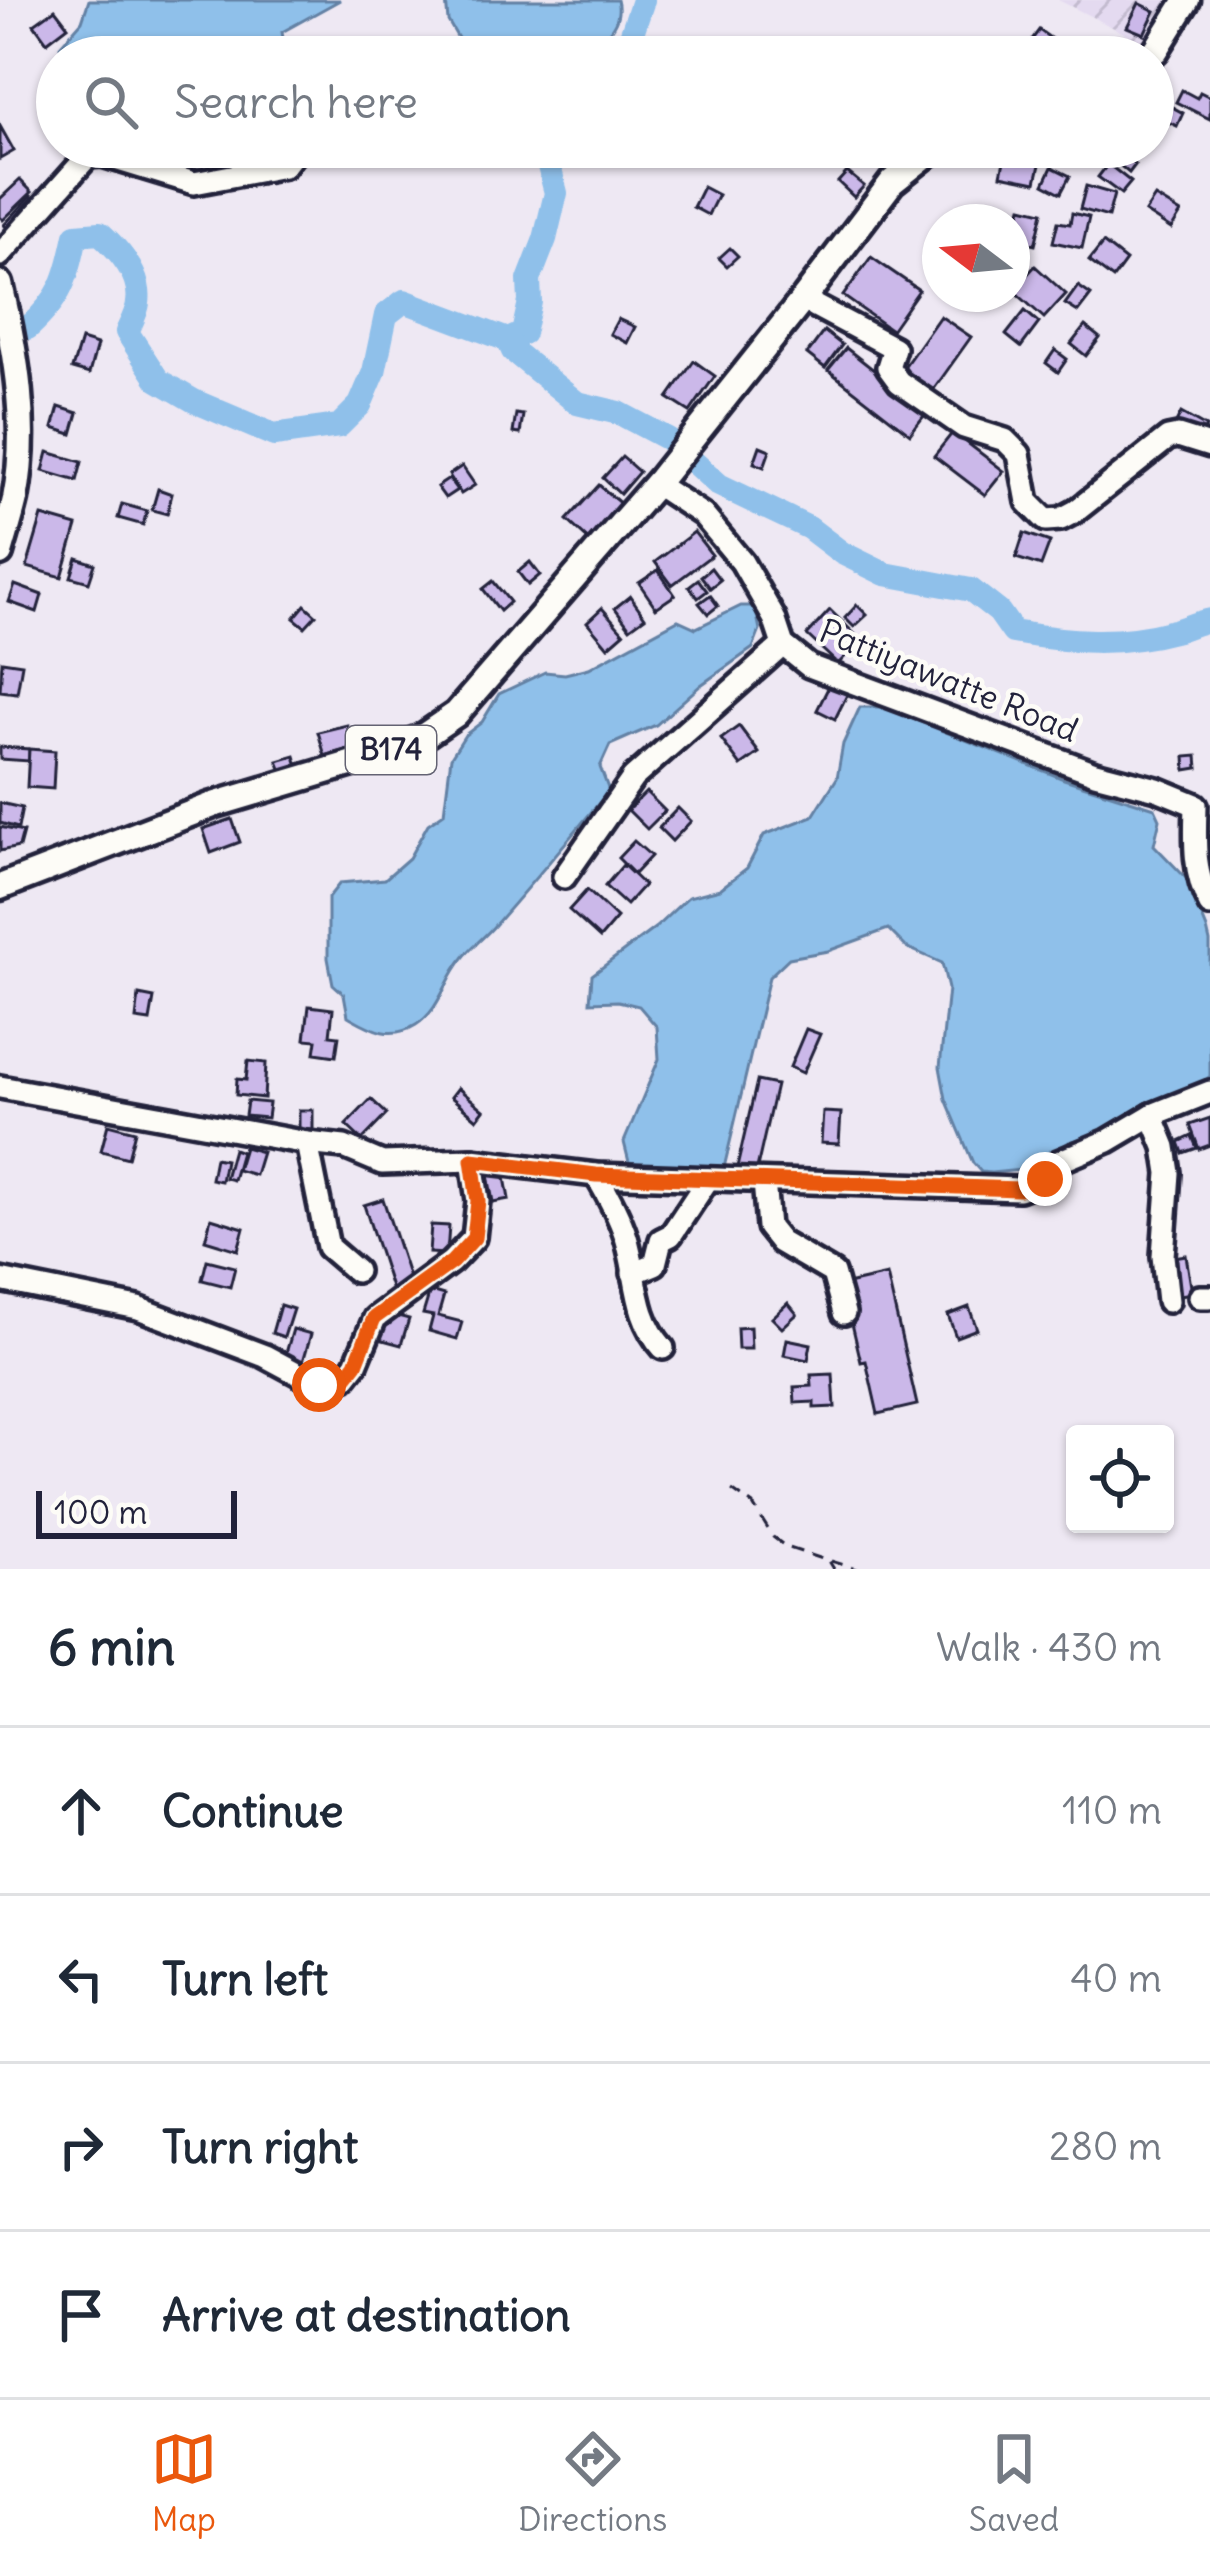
<!DOCTYPE html>
<meta charset="utf-8">
<style>
:root{--surface:#fff;--page:#f6f6f7;--text:#1f2937;--muted:#747a83;--line:#e0e1e3;--accent:#ea580c}
body{margin:0;font-family:Delius,sans-serif;background:var(--page);color:var(--text)}
.controls{position:absolute;right:36px;bottom:36px;display:grid;overflow:hidden;border-radius:12px;box-shadow:0 3px 9px #0004}
.controls button{width:108px;height:108px;display:grid;place-items:center;padding:0;border:0;border-bottom:3px solid var(--line);background:var(--surface);color:var(--text);font:60px sans-serif}
.compass{position:absolute;left:922px;top:204px;width:108px;height:108px;border-radius:50%;background:var(--surface);box-shadow:0 3px 9px #0004;rotate:286deg}
.scale{position:absolute;left:36px;bottom:30px;width:201px;box-sizing:border-box;padding-left:12px;border:6px solid #22223b;border-top:0;font-size:33px;line-height:42px;white-space:nowrap;color:#22223b;-webkit-text-stroke:9px #fdfcf7;paint-order:stroke}
.stop{position:absolute;width:36px;height:36px;margin:-27px;border:9px solid #ea580c;border-radius:50%;background:#fff}
.stop.end{background:#ea580c;border-color:#fff;box-shadow:0 3px 12px #0008}
.list{margin:0;padding:0;list-style:none}
h2{display:flex;justify-content:space-between;align-items:center;height:156px;margin:0;padding:0 48px;font-size:51px}
h2 small{font-size:39px;font-weight:400;color:var(--muted)}
.list li{display:grid;grid-template-columns:78px 1fr auto;gap:36px;align-items:center;box-sizing:border-box;height:168px;padding:0 48px;border-top:3px solid var(--line)}
.list b{display:block;font-size:45px;white-space:nowrap}
.list em{font-size:39px;font-style:normal;color:var(--muted)}
.icon{flex:none;width:66px;height:66px;fill:none;stroke:currentColor;stroke-width:2;stroke-linecap:round;stroke-linejoin:round}
.map{position:relative;flex:none;width:1210px;height:1569px;overflow:hidden}
.search{position:absolute;background:var(--surface);box-shadow:0 3px 9px #0004;left:36px;right:36px;top:36px;height:132px;display:flex;align-items:center;gap:30px;box-sizing:border-box;padding:0 42px;border-radius:66px;color:var(--muted);font-size:45px}
.sheet{height:828px;background:var(--surface)}
nav{display:flex;justify-content:space-around;align-items:center;box-sizing:border-box;height:168px;border-top:3px solid var(--line);background:var(--surface);font-size:33px;color:var(--muted)}
nav a{display:grid;justify-items:center;gap:6px}
nav .on{color:var(--accent)}
.map>svg:first-child{display:block}
.industrial{fill:url(#industrial-furrows)}
.water{fill:#8fc0ea;stroke:#6381a4;stroke-width:3}
.lines{fill:none;stroke-linecap:round;stroke-linejoin:round}
.river{stroke:#8fc0ea;stroke-width:24}
.building{fill:#cbb8e9;stroke:#22223b;stroke-width:3}
.minor-casing{stroke:#22223b;stroke-width:30}
.major-casing{stroke:#22223b;stroke-width:33}
.path{stroke:#22223b;stroke-width:3;stroke-dasharray:12 9;stroke-linecap:butt}
.minor{stroke:#fdfcf7;stroke-width:21}
.major{stroke:#fdfcf7;stroke-width:24}
.route{stroke:#ea580c;stroke-width:15}
.labels{text-anchor:middle;stroke-width:9;stroke-linejoin:round;paint-order:stroke}
.shield{fill:#fdfcf7;stroke:#646373;stroke-width:3}
.shield-label{font-size:30px;font-weight:bold;fill:#22223b}
.street-label{font-size:33px;fill:#22223b;stroke:#fdfcf7}
</style>
<div class="map">
<svg width="1210" height="1569" viewBox="0 0 1210 1569">
<defs>
<pattern id="industrial-furrows" width="10" height="10" patternUnits="userSpaceOnUse" patternTransform="scale(3)"><rect width="10" height="10" fill="#e4daf0"/><path d="M-1 1l2-2M0 10L10 0M9 11l2-2" fill="none" stroke="#c3bbcf"/></pattern>
</defs>
<rect width="100%" height="100%" fill="#eee8f3"/>
<filter id="ink" filterUnits="userSpaceOnUse"><feTurbulence type="fractalNoise" baseFrequency=".00833" numOctaves="2"/><feDisplacementMap in="SourceGraphic" scale="24" xChannelSelector="R" yChannelSelector="G"/><feConvolveMatrix kernelMatrix="1 2 1 2 8 2 1 2 1" color-interpolation-filters="sRGB"/></filter>
<g filter="url(#ink)">
<polygon class="industrial" points="1058,0 1176,0 1150,46"/>
<g class="water">
<polygon points="89,0 340,0 282,32 286,57 64,57 60,46 82,21"/>
<path d="M446,0H617C624,25 600,41 584,57H469L448,21Z"/>
<path d="M741,606H755L760,630L753,648L701,685L656,725L610,745L600,767L609,791C571,836 534,881 495,925C485,937 472,946 463,958C444,981 441,1009 416,1025C390,1041 371,1029 348,1016L344,994L333,984L328,958V898L340,883L385,879L409,858L428,824L444,813L451,757L465,735L482,722L499,694L545,672L565,674L589,668L678,620L696,628Z"/>
<polygon points="860,707 883,707 1064,779 1155,808 1160,819 1154,845 1186,878 1207,929 1210,942 1210,1076 1201,1085 1148,1102 1095,1136 1069,1142 1032,1169 991,1173 981,1172 973,1163 946,1099 940,1067 948,989 942,963 906,947 888,929 828,951 789,958 769,977 723,1172 677,1171 629,1162 624,1142 659,1059 657,1027 639,1006 618,1001 590,1002 592,975 656,927 688,897 720,889 747,868 764,835 813,816 837,778 843,744"/>
</g>
<g class="lines">
<g class="river">
<polyline points="624,57 643,0"/>
<path d="M0,328H28C62,297 67,279 76,235L100,233C119,250 142,276 138,303C137,312 131,323 127,332L158,380L194,401L274,435L339,426L360,405L374,372L386,315L404,301L508,340L523,333L530,302L529,280L545,239L556,193L544,147"/>
<path d="M508,340L513,351L577,403L619,413L668,439L719,485L809,528L842,553L885,574L971,590L999,612L1013,632C1068,642 1119,646 1174,631C1186,628 1197,622 1210,620"/>
</g>
</g>
<g class="building">
<polygon points="1139,3 1155,11 1144,34 1127,27"/>
<polygon points="55,9 68,26 47,42 34,24"/>
<polygon points="1039,30 1053,40 1041,57 1019,57"/>
<polygon points="1182,90 1197,98 1200,92 1210,97 1210,119 1176,102"/>
<polygon points="1163,102 1183,113 1177,126 1156,116"/>
<polygon points="0,126 14,151 0,159"/>
<polygon points="1020,147 1044,147 1036,182 1001,175 1006,152 1019,155"/>
<polygon points="167,149 185,154 181,173 162,168"/>
<polygon points="1122,156 1135,165 1129,173 1117,163"/>
<polygon points="1108,164 1131,182 1121,194 1098,177"/>
<polygon points="1052,167 1070,176 1061,193 1044,184"/>
<polygon points="847,172 864,186 854,197 838,182"/>
<polygon points="20,180 32,192 3,220 0,217 0,199"/>
<polygon points="1086,186 1114,194 1108,217 1080,209"/>
<polygon points="703,187 718,195 708,215 693,207"/>
<polygon points="31,196 41,205 14,234 4,225"/>
<polygon points="1155,197 1181,213 1171,229 1145,212"/>
<polygon points="1022,207 1043,212 1035,245 1013,240"/>
<polygon points="967,212 997,222 964,222"/>
<polygon points="1072,213 1089,217 1082,248 1053,242 1058,222 1070,224"/>
<polygon points="1103,243 1126,261 1113,279 1089,261"/>
<polygon points="730,248 738,256 727,266 719,258"/>
<polygon points="871,257 919,290 891,330 843,296"/>
<polygon points="1035,266 1066,294 1044,318 1013,290"/>
<polygon points="1078,286 1091,295 1078,312 1065,304"/>
<polygon points="1025,311 1039,323 1021,347 1006,335"/>
<polygon points="940,316 971,337 929,396 899,374"/>
<polygon points="618,319 635,327 627,343 610,334"/>
<polygon points="1085,326 1100,338 1086,356 1071,344"/>
<polygon points="824,331 842,345 825,368 807,354"/>
<polygon points="81,340 97,345 89,374 72,369"/>
<polygon points="846,348 927,412 910,434 828,370"/>
<polygon points="1055,350 1067,359 1058,372 1046,363"/>
<polygon points="694,361 715,376 690,412 668,398"/>
<polygon points="59,407 78,413 72,434 53,428"/>
<polygon points="1181,413 1206,427 1199,441 1174,427"/>
<polygon points="516,414 523,415 520,434 513,433"/>
<polygon points="953,432 1004,471 985,495 934,456"/>
<polygon points="760,446 770,450 764,467 754,463"/>
<polygon points="48,452 82,462 77,481 43,471"/>
<polygon points="622,457 639,472 620,494 603,478"/>
<polygon points="462,466 475,485 461,494 449,475"/>
<polygon points="449,479 457,490 445,498 437,487"/>
<polygon points="599,485 623,506 591,542 567,520"/>
<polygon points="158,489 172,494 167,514 152,510"/>
<polygon points="122,504 147,511 143,525 118,518"/>
<polygon points="42,516 77,526 62,577 27,567"/>
<polygon points="694,532 712,555 672,585 655,562"/>
<polygon points="1024,533 1050,542 1041,566 1016,558"/>
<polygon points="77,558 95,564 89,582 71,577"/>
<polygon points="530,562 540,575 528,585 518,572"/>
<polygon points="711,568 720,580 710,588 701,576"/>
<polygon points="658,570 675,595 656,608 639,583"/>
<polygon points="698,579 707,591 698,598 689,586"/>
<polygon points="493,581 510,602 500,611 483,589"/>
<polygon points="15,585 42,595 37,612 9,602"/>
<polygon points="710,595 718,606 708,614 699,603"/>
<polygon points="630,596 645,617 630,628 615,608"/>
<polygon points="305,605 316,615 305,627 294,618"/>
<polygon points="857,605 867,615 854,627 845,618"/>
<polygon points="602,608 624,633 608,647 587,622"/>
<polygon points="830,610 861,640 838,664 807,635"/>
<polygon points="2,661 22,664 17,693 0,691"/>
<polygon points="831,682 849,691 835,719 817,710"/>
<polygon points="347,725 353,748 325,756 318,732"/>
<polygon points="739,726 759,753 741,766 721,739"/>
<polygon points="0,747 29,749 29,761 0,759"/>
<polygon points="29,749 55,751 53,789 27,787"/>
<polygon points="295,756 298,766 282,771 278,761"/>
<polygon points="1197,756 1198,768 1186,770 1185,757"/>
<polygon points="646,792 665,811 647,829 628,810"/>
<polygon points="0,803 22,808 18,828 0,823"/>
<polygon points="678,808 691,821 672,841 659,828"/>
<polygon points="232,819 240,842 211,853 203,829"/>
<polygon points="0,827 23,832 19,847 0,851"/>
<polygon points="634,841 651,856 634,874 618,858"/>
<polygon points="623,865 644,885 626,905 605,886"/>
<polygon points="587,890 617,918 600,938 569,910"/>
<polygon points="139,995 154,998 150,1021 136,1019"/>
<polygon points="309,1006 333,1009 330,1035 339,1036 336,1056 315,1053 317,1040 305,1039"/>
<polygon points="806,1029 820,1034 803,1073 790,1067"/>
<polygon points="248,1061 266,1063 264,1098 236,1095 237,1079 246,1080"/>
<polygon points="757,1081 776,1085 754,1181 735,1176"/>
<polygon points="458,1088 484,1110 477,1119 451,1097"/>
<polygon points="371,1099 387,1114 362,1140 346,1125"/>
<polygon points="247,1101 269,1103 267,1118 245,1116"/>
<polygon points="299,1110 313,1110 313,1131 299,1130"/>
<polygon points="823,1112 841,1113 839,1144 821,1143"/>
<polygon points="1210,1118 1210,1145 1199,1149 1190,1125"/>
<polygon points="108,1124 135,1131 128,1158 101,1151"/>
<polygon points="1192,1136 1197,1148 1183,1153 1179,1142"/>
<polygon points="244,1147 262,1152 255,1175 237,1170"/>
<polygon points="233,1149 241,1152 233,1180 225,1178"/>
<polygon points="215,1158 225,1160 221,1181 211,1179"/>
<polygon points="504,1172 509,1199 493,1202 488,1175"/>
<polygon points="383,1199 412,1287 393,1294 364,1205"/>
<polygon points="211,1218 244,1228 238,1250 205,1240"/>
<polygon points="431,1225 449,1226 447,1254 429,1253"/>
<polygon points="1186,1255 1192,1293 1174,1296 1168,1258"/>
<polygon points="207,1260 235,1267 230,1287 202,1280"/>
<polygon points="887,1275 917,1405 878,1414 866,1361 861,1362 843,1285"/>
<polygon points="430,1291 444,1295 438,1316 462,1322 457,1339 429,1331 433,1316 423,1314"/>
<polygon points="788,1303 797,1314 782,1328 772,1318"/>
<polygon points="280,1305 293,1309 284,1337 272,1333"/>
<polygon points="969,1307 977,1329 956,1337 948,1315"/>
<polygon points="387,1313 409,1319 401,1345 379,1339"/>
<polygon points="750,1327 751,1349 738,1349 737,1328"/>
<polygon points="293,1329 311,1334 302,1365 284,1360"/>
<polygon points="787,1339 811,1344 808,1360 784,1355"/>
<polygon points="833,1374 835,1407 814,1408 814,1402 795,1403 794,1387 812,1386 811,1375"/>
</g>
<g class="lines">
<g class="minor-casing">
<g id="minor">
<polyline points="0,255 88,156 102,155 194,183 284,166 299,147"/>
<polyline points="805,297 815,306 894,348 888,367 899,382 964,427 1005,440 1019,454 1028,502 1046,520 1061,519 1076,511 1168,438 1178,436 1210,446"/>
<path d="M656,484L703,515L742,562L774,618L783,645L809,666L1095,773L1157,789L1196,805C1195,839 1193,874 1210,905"/>
<polyline points="564,877 633,778 783,645"/>
<polyline points="0,1087 307,1143 344,1147 382,1163 472,1160 596,1175 1019,1189 1045,1179 1058,1162 1108,1141 1152,1115 1210,1092"/>
<polyline points="1152,1115 1165,1147 1169,1173 1163,1256 1168,1301"/>
<polyline points="307,1143 328,1247 356,1271"/>
<path d="M596,1175C608,1195 619,1215 626,1237C638,1276 634,1316 663,1348"/>
<polyline points="764,1181 768,1227 780,1242 833,1273 844,1313"/>
<polyline points="633,1273 655,1264 661,1240 671,1235 708,1179"/>
<polyline points="0,1280 138,1308 265,1356 319,1385 345,1378 356,1364 375,1318 451,1262 474,1238 478,1201 472,1160"/>
<polyline points="1200,1297 1210,1297"/>
</g>
</g>
<g class="major-casing">
<g id="major">
<polyline points="1148,57 1156,50 1187,0"/>
<path d="M0,284C16,354 29,427 15,499C11,517 5,535 0,553"/>
<polyline points="0,887 213,805 370,758 421,738 456,714 660,479 805,297 892,182 936,147"/>
</g>
</g>
<g class="path">
<polyline points="732,1490 753,1505 773,1537 786,1547 829,1561 834,1569"/>
<polyline points="831,1561 857,1569"/>
</g>
<use href="#minor" class="minor"/>
<use href="#major" class="major"/>
</g>
</g>
<g class="lines" filter="url(#ink)">
<polyline class="route" points="319,1385 345,1378 356,1364 374,1318 452,1262 474,1238 478,1201 472,1160 596,1175 1019,1189 1045,1179"/>
</g>
<g class="labels">
<rect class="shield" x="346" y="726" width="90" height="48" rx="9"/>
<g class="shield-label">
<text x="391" y="760">B174</text>
</g>
<g class="street-label">
<text transform="translate(949 680) rotate(22)" y="12">Pattiyawatte Road</text>
</g>
</g>
</svg>
<div class="controls">
<button><svg class="icon" aria-label="locate" viewBox="0 0 24 24"><circle cx="12" cy="12" r="6"/><path d="M12 2v4M12 18v4M2 12h4M18 12h4"/></svg></button>
</div>
<svg class="compass" viewBox="-18 -18 36 36"><path d="M0-13l5 13h-10z" fill="#e53935"/><path d="M0 13l5-13h-10z" fill="#747a83"/></svg>
<div class="scale">100 m</div>
<div class="stop" style="left:319px;top:1385px"></div>
<div class="stop end" style="left:1045px;top:1179px"></div>
<div class="search"><svg class="icon" aria-label="search" viewBox="0 0 24 24"><circle cx="10" cy="10" r="6"/><path d="M15 15l6 6"/></svg>Search here</div>
</div>
<section class="sheet">
<h2>6 min<small>Walk · 430 m</small></h2>
<ul class="list">
<li><svg class="icon" aria-label="ahead" viewBox="0 0 24 24"><path d="M12 20V5M6 11l6-6 6 6"/></svg><div><b>Continue</b></div><em>110 m</em></li>
<li><svg class="icon" aria-label="left" viewBox="0 0 24 24"><path d="M17 20v-9H6M10 6l-5 5 5 5"/></svg><div><b>Turn left</b></div><em>40 m</em></li>
<li><svg class="icon" aria-label="right" viewBox="0 0 24 24"><path d="M7 20v-9h11M14 6l5 5-5 5"/></svg><div><b>Turn right</b></div><em>280 m</em></li>
<li><svg class="icon" aria-label="arrive" viewBox="0 0 24 24"><path d="M6 21V4h12l-3 4 3 4H6"/></svg><div><b>Arrive at destination</b></div></li>
</ul>
</section>
<nav>
<a class="on"><svg class="icon" aria-label="map" viewBox="0 0 24 24"><path d="M3 6l6-2 6 2 6-2v14l-6 2-6-2-6 2zM9 4v14M15 6v14"/></svg>Map</a>
<a><svg class="icon" aria-label="directions" viewBox="0 0 24 24"><path d="M12 3l9 9-9 9-9-9zM9 14v-3h6M13 9l2 2-2 2"/></svg>Directions</a>
<a><svg class="icon" aria-label="saved" viewBox="0 0 24 24"><path d="M7 4h10v16l-5-4-5 4z"/></svg>Saved</a>
</nav>
